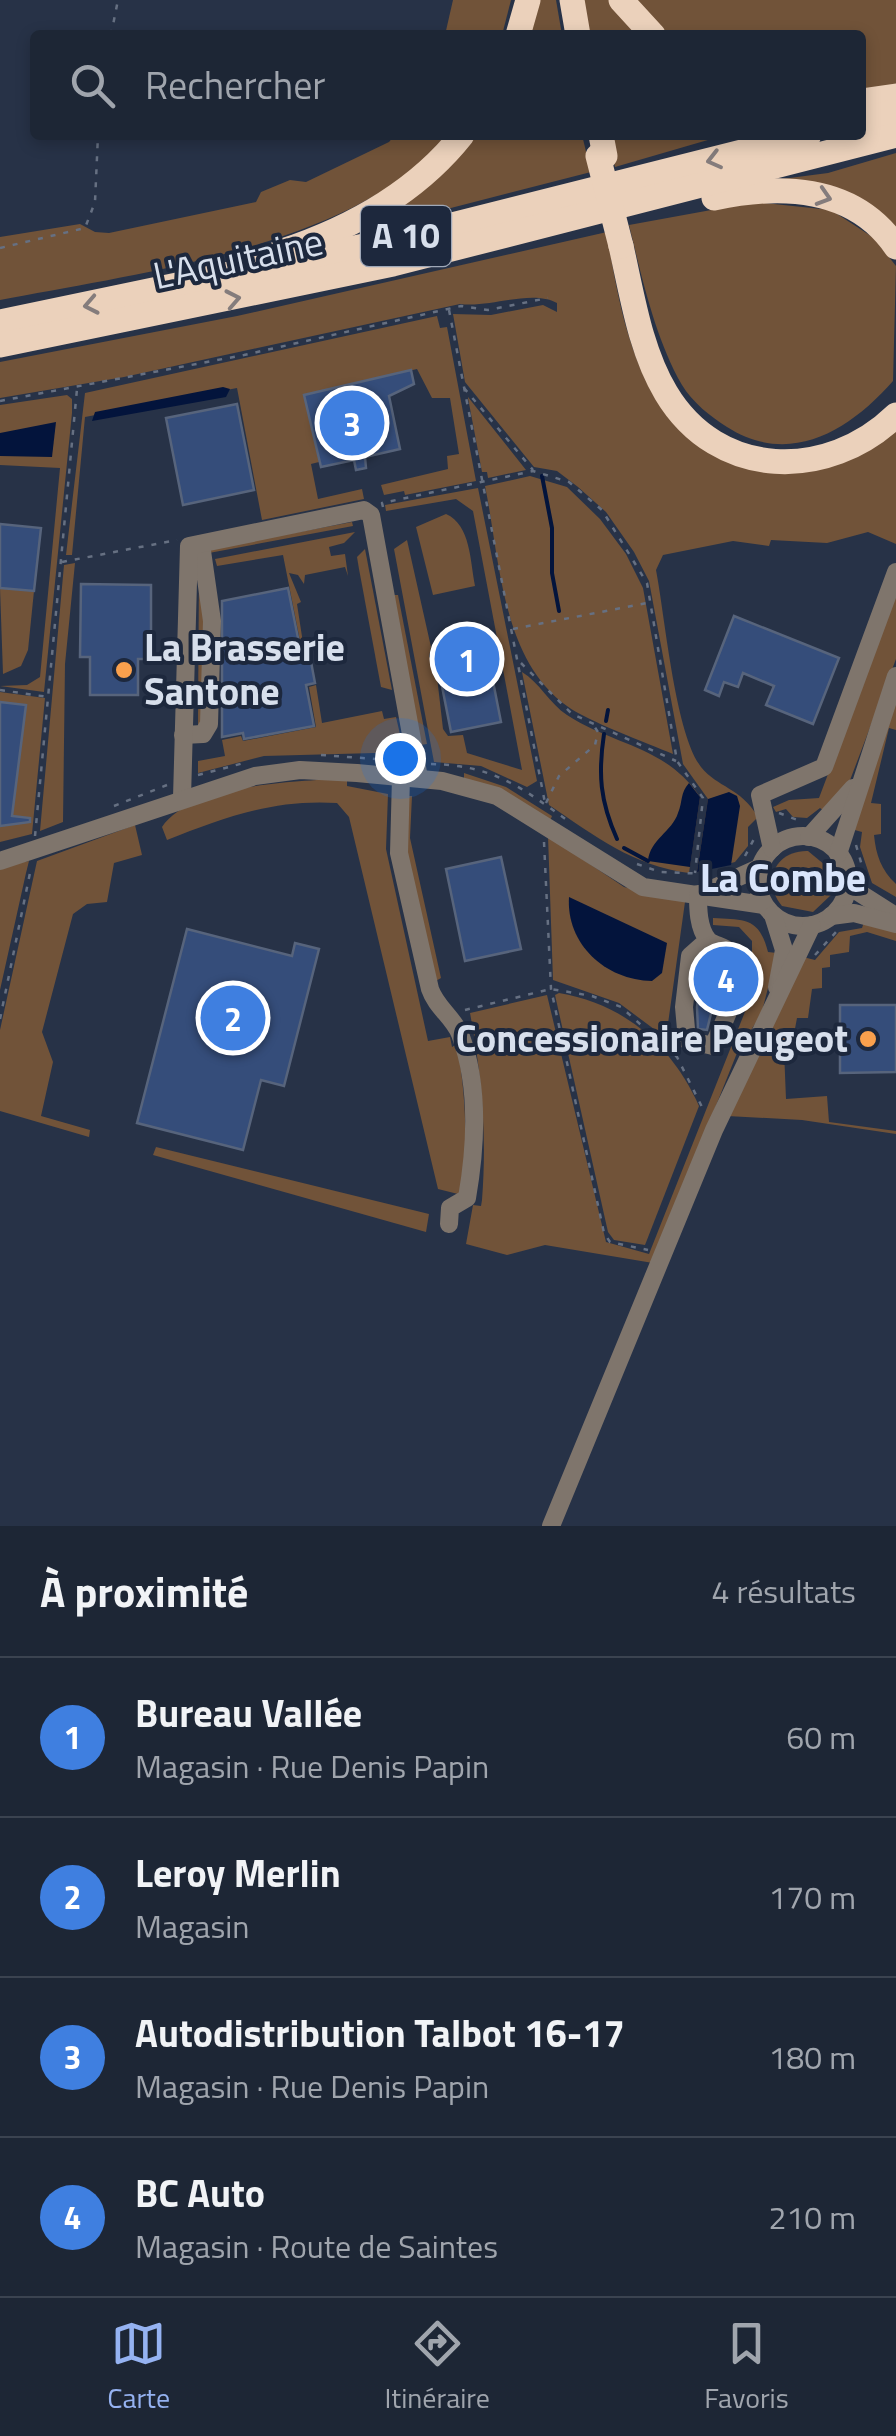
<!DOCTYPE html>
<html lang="fr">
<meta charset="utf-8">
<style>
:root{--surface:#1d2635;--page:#2a3241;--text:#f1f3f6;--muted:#a0a5ad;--line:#3b4350;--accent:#95b2f1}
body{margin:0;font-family:"Titillium Web",sans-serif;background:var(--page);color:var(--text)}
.you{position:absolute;left:400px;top:758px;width:35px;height:35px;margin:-25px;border:8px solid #fff;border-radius:50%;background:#1a73e8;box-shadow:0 0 0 15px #1a73e833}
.badge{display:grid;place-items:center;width:65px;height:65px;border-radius:50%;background:var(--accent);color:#fff;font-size:32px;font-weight:700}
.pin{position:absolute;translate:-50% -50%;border:5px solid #fff;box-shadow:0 2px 10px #0006}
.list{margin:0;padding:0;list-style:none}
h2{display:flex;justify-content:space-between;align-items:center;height:130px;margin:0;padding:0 40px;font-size:42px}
h2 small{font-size:32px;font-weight:400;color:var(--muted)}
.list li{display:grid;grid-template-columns:65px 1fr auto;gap:30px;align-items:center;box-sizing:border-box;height:160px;padding:0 40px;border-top:2px solid var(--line)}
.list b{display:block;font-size:38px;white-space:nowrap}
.list p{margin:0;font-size:32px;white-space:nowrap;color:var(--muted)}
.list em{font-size:32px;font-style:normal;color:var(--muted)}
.icon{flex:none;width:55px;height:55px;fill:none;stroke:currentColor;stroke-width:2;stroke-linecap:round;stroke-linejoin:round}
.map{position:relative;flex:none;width:896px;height:1526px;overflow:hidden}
.search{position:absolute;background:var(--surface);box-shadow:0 5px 15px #0003;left:30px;right:30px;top:30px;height:110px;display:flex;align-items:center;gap:25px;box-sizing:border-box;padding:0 35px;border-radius:10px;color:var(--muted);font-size:38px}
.sheet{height:770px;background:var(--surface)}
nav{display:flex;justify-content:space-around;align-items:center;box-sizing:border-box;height:140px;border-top:2px solid var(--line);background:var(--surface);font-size:28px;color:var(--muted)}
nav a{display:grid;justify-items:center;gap:5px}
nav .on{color:var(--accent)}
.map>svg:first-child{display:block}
.green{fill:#715339}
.water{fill:#03143c}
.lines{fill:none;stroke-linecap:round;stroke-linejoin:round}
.stream{stroke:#03143c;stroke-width:4}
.building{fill:#354d7a;stroke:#57647c;stroke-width:2.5}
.path{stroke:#667082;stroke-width:2.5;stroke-dasharray:5 8;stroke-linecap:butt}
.minor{stroke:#7f756c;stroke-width:18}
.highway{stroke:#ebd1bb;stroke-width:25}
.highway-bridge{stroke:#ebd1bb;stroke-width:25}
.oneway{stroke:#847c7c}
.poi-dot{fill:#f9a04d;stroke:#1d283d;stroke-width:4}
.labels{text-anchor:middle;stroke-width:8;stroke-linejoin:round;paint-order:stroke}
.shield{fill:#1d283d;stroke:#9fa8b8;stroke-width:2.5}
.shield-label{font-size:35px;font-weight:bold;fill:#d7dfec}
.street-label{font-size:38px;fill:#d7dfec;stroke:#1d283d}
.poi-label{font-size:38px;font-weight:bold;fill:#d7dfec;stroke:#1d283d;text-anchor:start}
.neighbourhood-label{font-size:40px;font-weight:bold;fill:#d9e5fb;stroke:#1d283d}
</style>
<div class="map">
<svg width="896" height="1526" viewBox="0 0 896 1526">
<rect width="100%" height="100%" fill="#273247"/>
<g class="green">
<polygon points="453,0 511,0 502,35 445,35"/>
<polygon points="535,0 556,0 562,35 525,35"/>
<polygon points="577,0 616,0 645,35 584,35"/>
<polygon points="632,0 896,0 896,85 861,90 861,35 666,35"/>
<path d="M395,135H449C358,246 135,274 0,300V237L80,224L95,232L109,233L256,202L261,192L290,180L306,182L389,142Z"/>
<polygon points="468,135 582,135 591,172 319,242"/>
<polygon points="607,135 725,135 615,167"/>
<polygon points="896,153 896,237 774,180 828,173"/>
<path d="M755,202L831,210L874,238L896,266L893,381C849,431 790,467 727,427C711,417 692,402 682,385C655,338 642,278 629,225Z"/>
<path d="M607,232C620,316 641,435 735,463C743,466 756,472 764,471C795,467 863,436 896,424V544L868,532L827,543L771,540L769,546L733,541L663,555L656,570C665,616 675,733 701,767C718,788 740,787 758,817L748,827V846L735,862L697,872L708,799L683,764L649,581L634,552L606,512L578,487L557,471L534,467L465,382L453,314L491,315L543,305L557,312V303C531,289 491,308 460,304L124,377L0,398V362L237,316Z"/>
<polygon points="437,316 440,328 447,327 476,481 405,495 404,491 384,495 381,485 448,469 447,456 459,454 450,398 432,398 417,369 305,395 319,462 311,464 318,499 362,489 364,499 262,520 237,388 85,417 72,555 66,555 85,393"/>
<polygon points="67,395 72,399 72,413 44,692 0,686 27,685 40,677 60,468 0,465 0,405"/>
<polygon points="468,398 468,397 526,470 488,478 487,472 482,472"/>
<path d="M530,476L567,487L600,519L626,554L643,588L673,754C647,743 587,721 567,706C501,659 500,559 485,486Z"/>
<polygon points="478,488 537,781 527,787 481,766 434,762 394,549 407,540 431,647 429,657 437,661 452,658 453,664 436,668 443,729 448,736 463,735 467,753 522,770 473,511 456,499 386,511 385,505"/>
<path d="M446,514C471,525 470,562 475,586L433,595L416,527Z"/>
<polygon points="352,522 353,526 209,553 208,549"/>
<polygon points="355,532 344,543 329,547 331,556 345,554 348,576 345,567 305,575 304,584 298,575 289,573 301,602 297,604 303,643 309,644 301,646 283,555 217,566 215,559"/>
<polygon points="365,549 392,690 381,687 359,569 357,557"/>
<polygon points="75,563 65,664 63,822 40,831 64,565"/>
<polygon points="199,567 204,593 203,725 198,726"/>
<polygon points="0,588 34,591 28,650 21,666 3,674"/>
<polygon points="896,594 896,659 844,796 830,815 820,808 807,818 793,817 786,809 776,812 773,807 789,800 819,798"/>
<polygon points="394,595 398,595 427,744 421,745"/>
<path d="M522,672C539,682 550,704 567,715C615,746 666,746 700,797L689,873C633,866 595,836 549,805Z"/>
<polygon points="316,685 322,723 382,711 384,719 396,717 403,747 375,753 264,756 198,773 198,761 225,756 222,740 241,736 243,741 316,727 309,687"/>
<polygon points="0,692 45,698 32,834 0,842 0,826 11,824 26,706 0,702"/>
<path d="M896,698V730L889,728L871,803L881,804V834L874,835C876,855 881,870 896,884V897L872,883L860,847L862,832L851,829Z"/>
<polygon points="464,773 506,787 552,816 550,821 464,779"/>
<path d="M347,779V786L388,794L386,849L428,1041L450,1037L452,1047L457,1044C466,1096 468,1143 462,1195L438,1189L349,817L337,803C274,799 225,817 167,840L162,827C190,785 298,780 347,779Z"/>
<polygon points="407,796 412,796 410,838 441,978 434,982 403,841"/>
<polygon points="135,825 142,855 114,863 107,902 87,904 73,914 42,1032 53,1062 41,1116 90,1130 89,1137 0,1111 0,1030 37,861"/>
<polygon points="548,836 624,887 685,902 666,1038 619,1003 553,980"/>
<path d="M808,851L831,870V895L813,912L782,906C761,881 776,850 808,851Z"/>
<polygon points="29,861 26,873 0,990 0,866"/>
<path d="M713,918C743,920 759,916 768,952L777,953L761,1015L739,1048L653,1263L545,1245L507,1255L466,1244L473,1205L481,1206L482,1200C487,1135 482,1077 470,1013L547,995L606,1242L649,1254L752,994V941L739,927L713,925Z"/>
<polygon points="865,919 896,930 896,941 867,932 850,936 849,952 830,955 830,967 822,968 822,988 812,989 808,1018 797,1018 791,1050 784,1050 786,1099 827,1096 829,1122 896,1131 896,1134 802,1120 727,1116 803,957 815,960 839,932 862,928"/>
<path d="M559,993C625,1004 672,1046 699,1106L645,1245L614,1240L608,1232L555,995Z"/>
<polygon points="156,1147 429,1214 426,1232 153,1155"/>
</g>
<g class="water">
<polygon points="223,387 230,389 226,397 92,421 95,412"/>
<polygon points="56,422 52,457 0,456 0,433"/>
<path d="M689,783L700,797L690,867L648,861C650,839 672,832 678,813C683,801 680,793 689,783Z"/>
<polygon points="729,792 737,796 740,806 731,865 697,872 708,799"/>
<path d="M569,897L667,943L662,973L652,981C605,980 566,944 569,897Z"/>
</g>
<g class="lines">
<g class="stream">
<polyline points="542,476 552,528 552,573 559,611"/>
<polyline points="606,721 608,710"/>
<path d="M604,734C598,774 600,801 617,839"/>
<polyline points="624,848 648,861"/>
</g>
</g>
<g class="building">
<polygon points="411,370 414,384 389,396 400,449 365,457 366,468 356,470 354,460 321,467 304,395"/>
<polygon points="237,404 254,490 183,505 166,418"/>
<polygon points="0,524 41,528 34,591 0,588"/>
<polygon points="81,584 151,585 151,659 138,659 138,695 90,695 90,657 80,657"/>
<polygon points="288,588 300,648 308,646 315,683 306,685 314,726 244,739 243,733 222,737 222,601"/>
<polygon points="734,616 839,658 813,724 766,705 774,686 743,673 738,687 724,682 719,696 705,690"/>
<polygon points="489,661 501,722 451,732 439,671"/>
<polygon points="0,702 26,705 12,816 30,818 30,822 0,826"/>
<polygon points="501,857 521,949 465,961 446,869"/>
<polygon points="187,929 292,956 295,943 319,949 284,1086 261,1080 243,1150 137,1123"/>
<polygon points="703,961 723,964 707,1030 698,1029 697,1007"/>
<polygon points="840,1005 896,1005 896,1072 840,1073"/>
</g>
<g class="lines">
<g class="path">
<polyline points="111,35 118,0"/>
<polyline points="0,248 85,228 95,202 98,135"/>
<polyline points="449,310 545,803"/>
<polyline points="464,388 533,470"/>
<polyline points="0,401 244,355 461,306 488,310 548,298"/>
<polyline points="383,507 382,503 533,471 569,482 602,510 647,583 677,761 703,798 695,873"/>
<polyline points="62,562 177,540"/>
<polyline points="513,629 652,602"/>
<polyline points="521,663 572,714 676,761"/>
<polyline points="0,690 48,697"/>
<polyline points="321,755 403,761"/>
<path d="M431,764C494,765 522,788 571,823"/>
<polyline points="198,775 244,763"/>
<polyline points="546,803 559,776 595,745 598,732 592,723"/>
<polyline points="114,806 167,785"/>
<polyline points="779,813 803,822"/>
<polyline points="35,836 77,389"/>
<polyline points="544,842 551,989 604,1233 610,1242 648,1250"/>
<polyline points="856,845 865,876"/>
<polyline points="745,856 755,837"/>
<polyline points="637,864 660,872 708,874"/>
<polyline points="815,955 836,932"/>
<polyline points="465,1010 551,989 592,996 621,1007 677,1057 704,1111"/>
<polyline points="0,1019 31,868"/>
</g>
<g class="minor">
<polyline points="183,735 203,734 209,724 212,621 201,544"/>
<path d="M401,777L399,853L430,989C436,1007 453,1017 460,1034C479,1084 476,1146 467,1198L450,1208L449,1224"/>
<polyline points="182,798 189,546 364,510 371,515 419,778"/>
<circle cx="803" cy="881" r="45"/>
<polyline points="809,837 853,788"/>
<polyline points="772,849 760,795 824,767 896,572"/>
<polyline points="838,854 896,676"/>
<polyline points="0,861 255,776 300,770 357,773 442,781 497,796 643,887 764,905"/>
<polyline points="847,885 891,913"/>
<polyline points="703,893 761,867"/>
<path d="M698,894C698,908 698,928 708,940C713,945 723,946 729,951C753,970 722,1025 713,1046L687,1040L684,1007L690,956L708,940"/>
<polyline points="773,915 784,950 777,987"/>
<polyline points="831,916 854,913 896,924"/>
<polyline points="551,1526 714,1130 812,925"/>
</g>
<g class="highway">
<polyline points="572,0 578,35"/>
<polyline points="621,0 653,35"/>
<polyline points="518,35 528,0"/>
<polyline points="861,101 896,96"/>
<polyline points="861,121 896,111"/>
<polyline points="601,135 605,156"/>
<path d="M714,198C780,184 854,185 896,247"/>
<path d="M621,246C632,294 640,350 666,393C718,480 828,481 896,415"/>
<path d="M280,252C350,229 416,193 462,135"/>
<polyline points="0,322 388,241 809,135"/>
<polyline points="0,345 393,264 896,135"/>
</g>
<polyline class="highway-bridge" points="598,156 621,246"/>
</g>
<defs><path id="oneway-chevron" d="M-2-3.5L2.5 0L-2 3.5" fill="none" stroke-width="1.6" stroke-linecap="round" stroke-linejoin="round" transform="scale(2.5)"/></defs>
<g class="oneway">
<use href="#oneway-chevron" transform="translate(714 160) rotate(166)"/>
<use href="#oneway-chevron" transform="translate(824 197) rotate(17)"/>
<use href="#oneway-chevron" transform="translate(233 299) rotate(-11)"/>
<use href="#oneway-chevron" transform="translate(91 305) rotate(169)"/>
</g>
<g class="poi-dot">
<circle cx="124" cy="670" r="10"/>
<circle cx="868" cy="1039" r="10"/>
</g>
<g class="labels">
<rect class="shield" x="361" y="206" width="90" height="60" rx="8"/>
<g class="shield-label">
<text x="406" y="248">A 10</text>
</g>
<g class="street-label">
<text transform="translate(238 259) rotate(-12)" y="13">L'Aquitaine</text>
</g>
<g class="poi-label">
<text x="144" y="661">La Brasserie<tspan x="144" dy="44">Santone</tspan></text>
<text x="848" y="1052" text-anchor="end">Concessionaire Peugeot</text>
</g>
<g class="neighbourhood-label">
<text x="783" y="892">La Combe</text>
</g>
</g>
</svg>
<div class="you"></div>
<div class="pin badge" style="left:467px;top:659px;background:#3f7fe0">1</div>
<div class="pin badge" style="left:233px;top:1018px;background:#3f7fe0">2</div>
<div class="pin badge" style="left:352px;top:423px;background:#3f7fe0">3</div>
<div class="pin badge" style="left:726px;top:979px;background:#3f7fe0">4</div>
<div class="search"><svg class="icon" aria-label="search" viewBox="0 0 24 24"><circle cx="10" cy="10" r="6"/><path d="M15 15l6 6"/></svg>Rechercher</div>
</div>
<section class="sheet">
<h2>À proximité<small>4 résultats</small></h2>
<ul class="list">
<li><span class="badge" style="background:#3f7fe0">1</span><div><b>Bureau Vallée</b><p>Magasin · Rue Denis Papin</p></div><em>60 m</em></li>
<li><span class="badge" style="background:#3f7fe0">2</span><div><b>Leroy Merlin</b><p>Magasin</p></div><em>170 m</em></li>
<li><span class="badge" style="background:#3f7fe0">3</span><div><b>Autodistribution Talbot 16-17</b><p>Magasin · Rue Denis Papin</p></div><em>180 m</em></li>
<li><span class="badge" style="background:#3f7fe0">4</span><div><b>BC Auto</b><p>Magasin · Route de Saintes</p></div><em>210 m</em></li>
</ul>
</section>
<nav>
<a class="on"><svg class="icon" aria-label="map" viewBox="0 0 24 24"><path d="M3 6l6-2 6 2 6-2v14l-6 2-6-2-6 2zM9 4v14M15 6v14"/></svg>Carte</a>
<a><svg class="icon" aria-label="directions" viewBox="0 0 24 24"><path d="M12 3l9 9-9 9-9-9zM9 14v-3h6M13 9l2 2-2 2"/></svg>Itinéraire</a>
<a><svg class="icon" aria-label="saved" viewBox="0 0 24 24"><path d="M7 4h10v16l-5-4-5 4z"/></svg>Favoris</a>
</nav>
